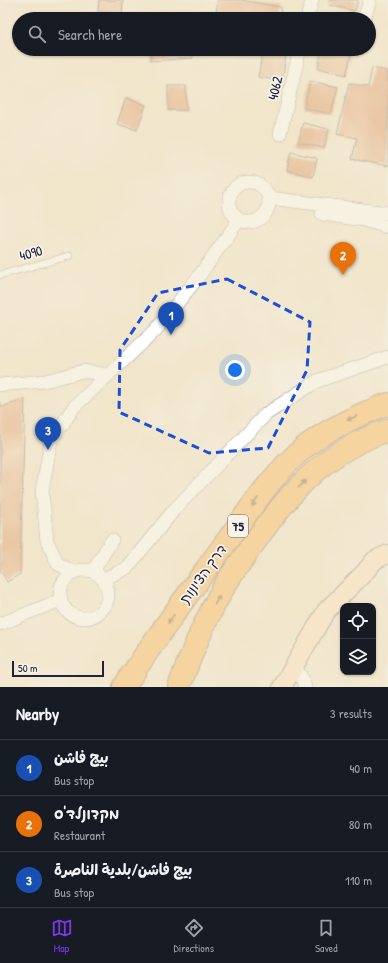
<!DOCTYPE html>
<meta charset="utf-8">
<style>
:root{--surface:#171b24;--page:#20242c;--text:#f1f3f6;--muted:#9ea1a6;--line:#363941;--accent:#7c3aed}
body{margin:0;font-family:"Patrick Hand","Playpen Sans Arabic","Playpen Sans Hebrew",sans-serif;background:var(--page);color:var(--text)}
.controls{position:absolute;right:12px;bottom:12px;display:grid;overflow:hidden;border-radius:8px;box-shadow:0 1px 3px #0004}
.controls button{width:36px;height:36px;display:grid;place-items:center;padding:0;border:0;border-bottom:1px solid var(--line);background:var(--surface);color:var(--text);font:20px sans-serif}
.scale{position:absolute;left:12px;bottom:10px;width:92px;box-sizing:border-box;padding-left:4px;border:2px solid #22223b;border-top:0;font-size:11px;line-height:14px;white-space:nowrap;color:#22223b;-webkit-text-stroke:3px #f7f3e8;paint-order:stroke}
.you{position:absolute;left:235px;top:370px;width:14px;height:14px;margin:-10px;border:3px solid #fff;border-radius:50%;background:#1a73e8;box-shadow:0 0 0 6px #1a73e833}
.badge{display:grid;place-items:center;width:26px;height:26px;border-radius:50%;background:var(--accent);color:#fff;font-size:13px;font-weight:700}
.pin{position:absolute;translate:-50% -33px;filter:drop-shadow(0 1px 2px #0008)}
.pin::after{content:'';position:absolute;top:21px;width:14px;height:12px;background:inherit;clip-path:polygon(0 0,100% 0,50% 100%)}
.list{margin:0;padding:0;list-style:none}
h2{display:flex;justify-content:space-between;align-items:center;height:52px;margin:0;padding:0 16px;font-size:17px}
h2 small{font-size:13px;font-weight:400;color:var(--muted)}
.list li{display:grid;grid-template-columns:26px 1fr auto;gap:12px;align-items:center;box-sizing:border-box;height:56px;padding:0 16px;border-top:1px solid var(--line)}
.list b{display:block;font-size:15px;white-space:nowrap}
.list p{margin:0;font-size:13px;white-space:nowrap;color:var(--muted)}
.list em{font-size:13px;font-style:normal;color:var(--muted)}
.icon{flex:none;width:22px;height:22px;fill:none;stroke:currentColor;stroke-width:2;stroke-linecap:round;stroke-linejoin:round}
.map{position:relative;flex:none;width:388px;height:687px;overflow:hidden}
.search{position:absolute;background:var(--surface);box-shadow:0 1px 3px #0004;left:12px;right:12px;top:12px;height:44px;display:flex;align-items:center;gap:10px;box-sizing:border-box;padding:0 14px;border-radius:22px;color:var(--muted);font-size:15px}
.sheet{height:220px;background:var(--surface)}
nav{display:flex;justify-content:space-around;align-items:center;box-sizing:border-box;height:56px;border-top:1px solid var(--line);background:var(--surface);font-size:11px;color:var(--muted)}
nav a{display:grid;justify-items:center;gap:2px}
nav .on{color:var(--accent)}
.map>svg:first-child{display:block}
.building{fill:#e2a277}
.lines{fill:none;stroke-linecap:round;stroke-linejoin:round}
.lane-casing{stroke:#8a8483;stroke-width:8}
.street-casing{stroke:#8a8483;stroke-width:14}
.secondary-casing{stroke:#8a8483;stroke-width:20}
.highway-casing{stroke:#8a8483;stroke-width:24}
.lane{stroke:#fff;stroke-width:7}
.street{stroke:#fff;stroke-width:13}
.secondary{stroke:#fde5c5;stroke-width:18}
.highway{stroke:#fabe6e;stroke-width:22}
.oneway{fill:#8e7054}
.marked{fill:none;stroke:#1d4ed8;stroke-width:3;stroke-dasharray:8 5;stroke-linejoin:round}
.labels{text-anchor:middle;stroke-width:3.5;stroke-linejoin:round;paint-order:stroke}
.shield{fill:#f7f3e8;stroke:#62616f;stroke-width:1}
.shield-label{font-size:13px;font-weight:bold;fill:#22223b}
.street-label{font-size:14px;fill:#22223b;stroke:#f7f3e8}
</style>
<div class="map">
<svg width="388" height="687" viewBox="0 0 388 687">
<rect width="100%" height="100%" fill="#f7f3e8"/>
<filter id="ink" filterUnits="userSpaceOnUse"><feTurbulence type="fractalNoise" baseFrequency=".025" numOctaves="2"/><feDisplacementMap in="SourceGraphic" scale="8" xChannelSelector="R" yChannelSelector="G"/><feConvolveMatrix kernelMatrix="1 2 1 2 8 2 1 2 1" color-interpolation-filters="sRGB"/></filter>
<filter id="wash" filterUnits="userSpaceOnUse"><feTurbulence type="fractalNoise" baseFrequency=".012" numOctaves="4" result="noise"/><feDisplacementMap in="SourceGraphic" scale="16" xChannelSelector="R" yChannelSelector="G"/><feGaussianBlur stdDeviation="0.9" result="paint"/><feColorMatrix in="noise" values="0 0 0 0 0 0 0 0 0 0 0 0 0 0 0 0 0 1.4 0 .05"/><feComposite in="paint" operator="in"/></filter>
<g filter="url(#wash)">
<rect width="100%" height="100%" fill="#f1e5cb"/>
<g id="blocks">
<g class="building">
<polygon points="99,0 123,0 122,13 98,12"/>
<polygon points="218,0 241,0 281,7 279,19 215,19"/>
<polygon points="330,0 358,0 355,11 329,5"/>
<polygon points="151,49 192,49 193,58 151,61"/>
<polygon points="263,49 287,49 282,81 258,77"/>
<polygon points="322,49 351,55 346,75 318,68"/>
<polygon points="372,68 388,71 388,166 352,159 357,138 337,134 349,83 368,87"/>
<polygon points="310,81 338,87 331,114 304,108"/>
<rect x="168" y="86" width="18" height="24"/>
<polygon points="126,98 146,105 137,130 117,124"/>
<polygon points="303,123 329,129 324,148 298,142"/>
<polygon points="291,152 317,158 313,177 287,170"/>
<polygon points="25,399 20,574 7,582 0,569 0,402 2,407"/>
</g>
</g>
</g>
<g filter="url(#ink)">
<use href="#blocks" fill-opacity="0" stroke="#8a8483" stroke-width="1"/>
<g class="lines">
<g class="lane-casing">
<polyline id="lane" points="0,275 69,256"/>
</g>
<g class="street-casing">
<g id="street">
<polyline points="307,19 312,0"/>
<polyline points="364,19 370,0"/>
<polyline points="280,134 300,49"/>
<circle cx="249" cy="202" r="20"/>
<polyline points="269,198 388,213"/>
<polyline points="322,214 363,220 388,227"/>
<polyline points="0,385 45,381 83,371 108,375"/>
<circle cx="84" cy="594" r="24"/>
<polyline points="93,571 112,540"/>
<polyline points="74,572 58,564 47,541 42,491 51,441 74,407 155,331 199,276 239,220"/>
<polyline points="105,582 108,577 127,568 174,510 266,414 317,381 388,357"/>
<polyline points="0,624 61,600"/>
<polyline points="294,666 303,680 305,687"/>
</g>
</g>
<g class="secondary-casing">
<polyline id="secondary" points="282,687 326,611 364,573 375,560 388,554"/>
</g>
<g class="highway-casing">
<g id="highway">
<path d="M124,687C155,638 190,592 224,545C249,511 272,474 305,447C331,427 357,415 388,404"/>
<path d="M179,687C192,651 207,615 227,582C236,568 246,554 256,540C293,488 326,451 388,430"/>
</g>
</g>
<use href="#lane" class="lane"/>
<use href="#street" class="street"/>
<use href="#secondary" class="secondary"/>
<use href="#highway" class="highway"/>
</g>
<defs><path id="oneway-solid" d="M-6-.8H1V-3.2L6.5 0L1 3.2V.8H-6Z"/></defs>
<g class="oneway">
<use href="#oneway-solid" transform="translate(352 418) rotate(155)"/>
<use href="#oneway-solid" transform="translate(302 484) rotate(-47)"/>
<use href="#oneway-solid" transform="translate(255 502) rotate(126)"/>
<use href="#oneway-solid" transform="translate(217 600) rotate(-62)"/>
<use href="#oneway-solid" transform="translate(171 619) rotate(125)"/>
</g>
</g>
<path d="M0 0H388V687H0ZM227,279L310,322L307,370L268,448L209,453L119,412L120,350L158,293Z" fill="#f1e5cb" fill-opacity=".55" fill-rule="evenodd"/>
<path class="marked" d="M227,279L310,322L307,370L268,448L209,453L119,412L120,350L158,293Z"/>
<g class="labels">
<rect class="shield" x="228" y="515" width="20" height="22" rx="3"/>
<g class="shield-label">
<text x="238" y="531">75</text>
</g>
<g class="street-label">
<text transform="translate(275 88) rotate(-77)" y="5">4062</text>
<text transform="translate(31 253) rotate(-16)" y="5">4090</text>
<text transform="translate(203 574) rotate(-54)" y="5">דרך הציונות</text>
</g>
</g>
</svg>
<div class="controls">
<button><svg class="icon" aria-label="locate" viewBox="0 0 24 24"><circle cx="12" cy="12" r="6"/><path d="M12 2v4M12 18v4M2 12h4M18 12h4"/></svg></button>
<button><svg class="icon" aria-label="layers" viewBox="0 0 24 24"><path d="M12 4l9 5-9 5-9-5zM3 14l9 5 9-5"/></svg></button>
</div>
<div class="scale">50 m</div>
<div class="you"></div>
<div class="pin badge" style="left:171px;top:335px;background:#1a4fb4">1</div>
<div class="pin badge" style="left:343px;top:275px;background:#e8710a">2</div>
<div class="pin badge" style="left:48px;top:450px;background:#1a4fb4">3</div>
<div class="search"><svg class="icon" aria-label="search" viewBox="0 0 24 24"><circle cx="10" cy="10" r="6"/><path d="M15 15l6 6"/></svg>Search here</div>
</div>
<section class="sheet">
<h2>Nearby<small>3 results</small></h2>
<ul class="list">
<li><span class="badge" style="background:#1a4fb4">1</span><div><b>بيج فاشن</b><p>Bus stop</p></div><em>40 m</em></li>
<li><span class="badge" style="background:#e8710a">2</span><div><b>מקדונלד'ס</b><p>Restaurant</p></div><em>80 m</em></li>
<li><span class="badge" style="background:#1a4fb4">3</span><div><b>بيچ فاشن/بلدية الناصرة</b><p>Bus stop</p></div><em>110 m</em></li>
</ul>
</section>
<nav>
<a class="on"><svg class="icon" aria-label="map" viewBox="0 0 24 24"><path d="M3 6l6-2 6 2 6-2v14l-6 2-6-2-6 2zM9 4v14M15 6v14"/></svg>Map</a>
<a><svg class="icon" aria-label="directions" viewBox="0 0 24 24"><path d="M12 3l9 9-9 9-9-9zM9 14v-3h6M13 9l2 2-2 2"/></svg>Directions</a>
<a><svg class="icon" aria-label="saved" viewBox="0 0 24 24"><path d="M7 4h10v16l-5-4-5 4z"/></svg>Saved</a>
</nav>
